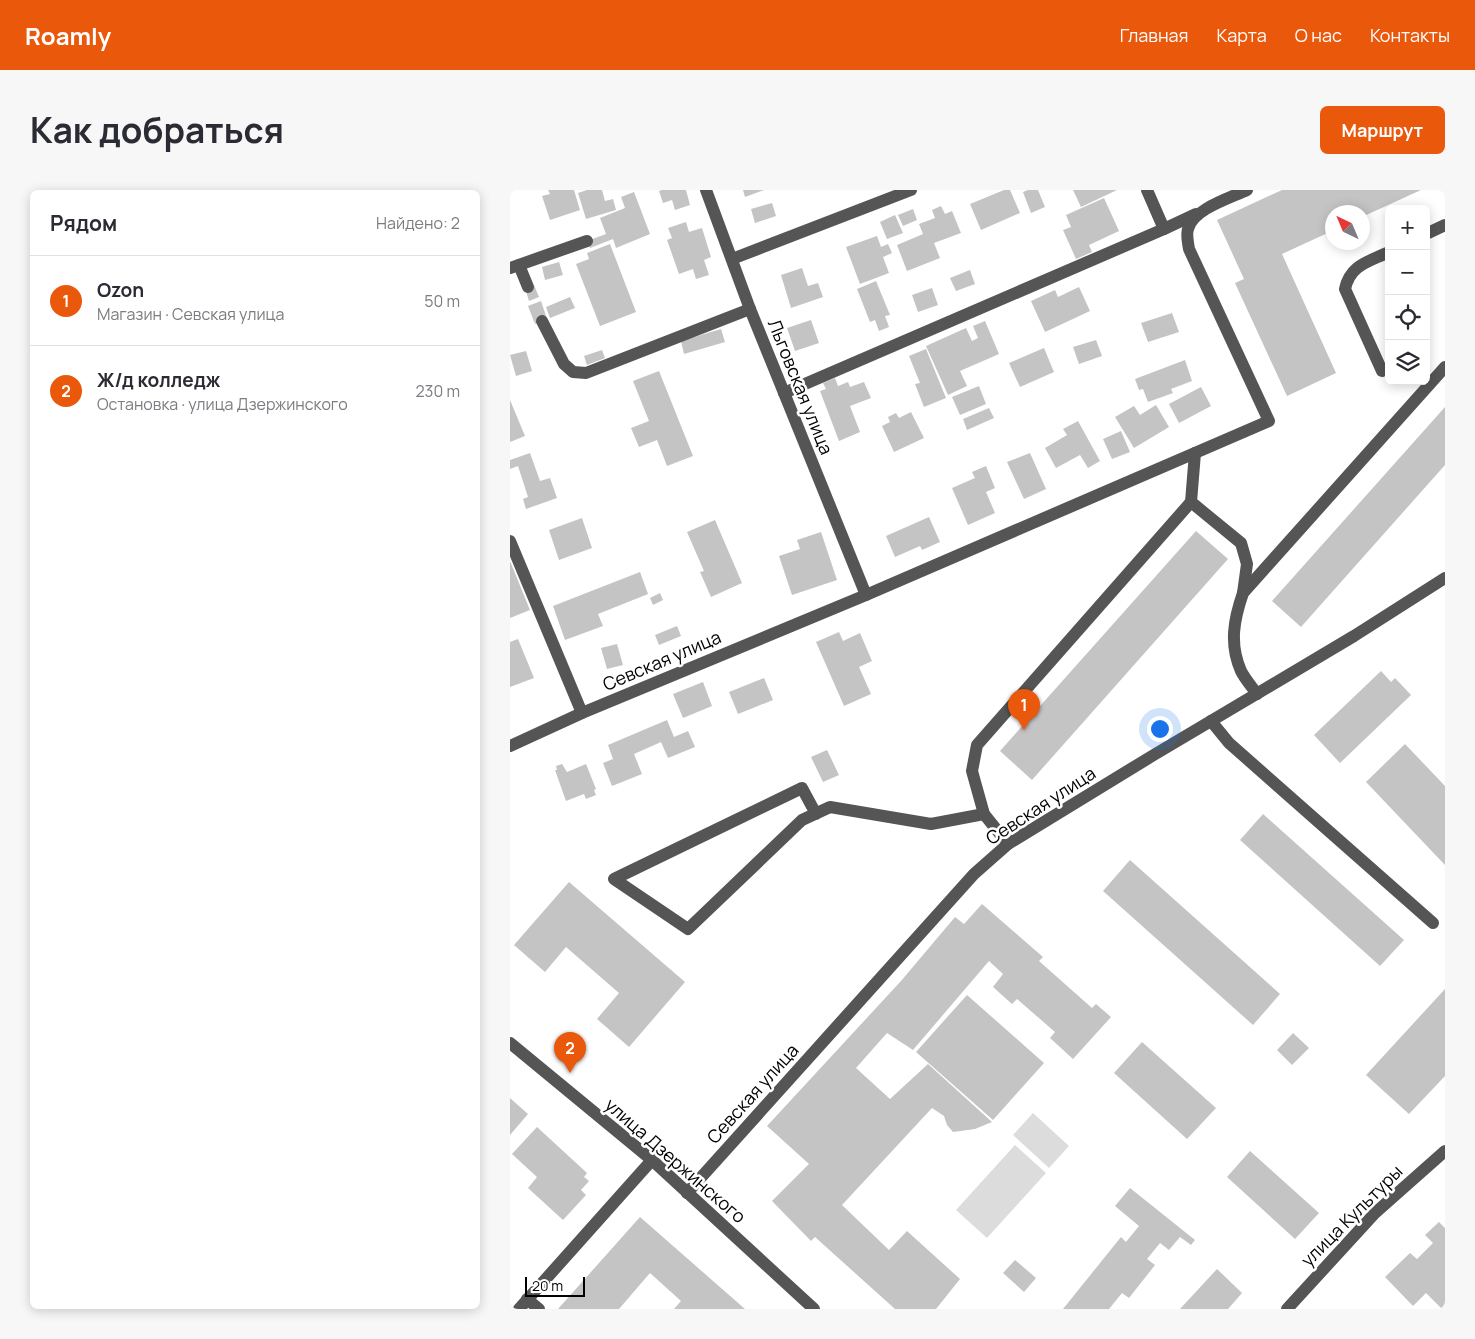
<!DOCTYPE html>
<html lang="ru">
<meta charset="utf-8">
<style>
:root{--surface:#fff;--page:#f7f7f7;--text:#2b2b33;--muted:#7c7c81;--line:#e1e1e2;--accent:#ea580c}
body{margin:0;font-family:Manrope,sans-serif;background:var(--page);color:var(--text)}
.controls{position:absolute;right:15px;top:15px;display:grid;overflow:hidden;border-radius:8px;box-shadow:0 2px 12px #0003}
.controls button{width:45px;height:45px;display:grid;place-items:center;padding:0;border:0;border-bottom:1px solid var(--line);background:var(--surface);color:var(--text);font:25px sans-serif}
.compass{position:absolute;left:815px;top:15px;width:45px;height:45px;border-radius:50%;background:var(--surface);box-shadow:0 2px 12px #0003;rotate:316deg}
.scale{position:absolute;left:15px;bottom:12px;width:60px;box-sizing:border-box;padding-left:5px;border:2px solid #000;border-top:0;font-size:14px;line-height:18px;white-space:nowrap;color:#000;-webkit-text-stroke:4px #fff;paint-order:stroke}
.you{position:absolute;left:649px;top:538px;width:18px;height:18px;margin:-12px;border:4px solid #fff;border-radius:50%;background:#1a73e8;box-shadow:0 0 0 8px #1a73e833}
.badge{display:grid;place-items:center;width:32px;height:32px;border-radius:50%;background:var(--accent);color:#fff;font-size:16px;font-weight:700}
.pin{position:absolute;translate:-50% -41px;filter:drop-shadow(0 1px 2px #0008)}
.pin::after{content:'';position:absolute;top:26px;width:18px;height:15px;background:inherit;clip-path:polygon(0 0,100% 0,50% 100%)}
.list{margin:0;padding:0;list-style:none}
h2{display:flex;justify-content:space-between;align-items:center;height:65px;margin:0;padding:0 20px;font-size:21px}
h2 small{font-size:16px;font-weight:400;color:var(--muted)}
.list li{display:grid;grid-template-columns:32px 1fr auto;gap:15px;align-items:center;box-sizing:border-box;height:90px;padding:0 20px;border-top:1px solid var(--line)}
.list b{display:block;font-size:19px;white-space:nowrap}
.list p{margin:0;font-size:16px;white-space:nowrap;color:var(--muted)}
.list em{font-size:16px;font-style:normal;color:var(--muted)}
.icon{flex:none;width:28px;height:28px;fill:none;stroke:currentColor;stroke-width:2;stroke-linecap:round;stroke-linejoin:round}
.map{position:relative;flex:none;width:935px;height:1119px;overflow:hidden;border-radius:8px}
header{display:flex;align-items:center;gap:30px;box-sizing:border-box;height:70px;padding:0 25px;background:var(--accent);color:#fff}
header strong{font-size:24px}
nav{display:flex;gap:28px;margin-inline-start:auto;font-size:18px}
.intro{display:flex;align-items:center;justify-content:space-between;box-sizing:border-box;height:120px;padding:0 30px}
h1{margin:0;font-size:35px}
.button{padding:12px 22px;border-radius:8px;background:var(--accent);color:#fff;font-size:18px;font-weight:700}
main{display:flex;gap:30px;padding:0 30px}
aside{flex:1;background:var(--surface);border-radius:8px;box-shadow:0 2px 12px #0003}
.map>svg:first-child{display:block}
.green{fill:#dcdcdc}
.building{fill:#c4c4c4}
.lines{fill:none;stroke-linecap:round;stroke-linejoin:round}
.minor{stroke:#555;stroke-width:12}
.labels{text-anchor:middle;stroke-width:5;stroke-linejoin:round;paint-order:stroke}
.street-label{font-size:18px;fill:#000;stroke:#fff}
</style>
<header>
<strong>Roamly</strong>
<nav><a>Главная</a><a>Карта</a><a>О нас</a><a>Контакты</a></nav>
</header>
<div class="intro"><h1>Как добраться</h1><a class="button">Маршрут</a></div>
<main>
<aside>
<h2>Рядом<small>Найдено: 2</small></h2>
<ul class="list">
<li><span class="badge">1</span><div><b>Ozon</b><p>Магазин · Севская улица</p></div><em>50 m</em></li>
<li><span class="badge">2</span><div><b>Ж/д колледж</b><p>Остановка · улица Дзержинского</p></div><em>230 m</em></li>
</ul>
</aside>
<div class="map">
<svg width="935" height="1119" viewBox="0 0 935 1119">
<rect width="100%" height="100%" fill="#fff"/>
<g class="green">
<polygon points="523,923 559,956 539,978 503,945"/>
<polygon points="505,955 536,983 477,1048 446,1020"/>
</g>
<g class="building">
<polygon points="38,0 64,0 70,20 40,30 32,6 40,4"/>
<polygon points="77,0 92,0 95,11 103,9 106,20 76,29 68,3"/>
<polygon points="152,0 176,0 180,15 165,20 162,10 153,13 149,1"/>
<polygon points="233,0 254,0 235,7"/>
<polygon points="494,0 500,0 510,23 471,40 460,14"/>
<polygon points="518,0 528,0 535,17 521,23 513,2"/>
<polygon points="563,0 607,0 571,17"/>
<polygon points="772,0 911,0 852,27 852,22 822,22 822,41 772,64 826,183 777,206 725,93 734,89 707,30"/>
<polygon points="124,2 140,44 106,58 103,49 80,58 77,51 96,44 90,28 115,18 111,7"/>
<polygon points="594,8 609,41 579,55 582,62 566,69 553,40 561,37 556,25"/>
<polygon points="262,13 266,26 245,33 241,19"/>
<polygon points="431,16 435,24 442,21 451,43 424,53 430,68 397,81 387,55 413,44 409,34 425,28 422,20"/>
<polygon points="403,19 407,30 393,36 388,25"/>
<polygon points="385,25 393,43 377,49 370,32"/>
<polygon points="176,32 179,42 192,38 201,67 194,70 199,85 186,89 183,79 169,84 157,50 162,48 158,38"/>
<polygon points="367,46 371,57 378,54 382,63 373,67 379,83 350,94 336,57"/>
<polygon points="100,54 126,122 90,136 66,74 79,69 77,63"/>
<polygon points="49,72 53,85 35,90 32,77"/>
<polygon points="292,78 298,96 308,93 313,107 281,118 271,85"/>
<polygon points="460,80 465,94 446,101 440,88"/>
<polygon points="366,91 380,125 375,126 379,137 369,141 365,130 360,132 347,99"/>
<polygon points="24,95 29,107 19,111 15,98"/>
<polygon points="569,97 580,121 535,142 521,111 545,100 548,107"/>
<polygon points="422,98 428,115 408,122 402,105"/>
<polygon points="60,107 65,118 40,128 36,117"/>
<polygon points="31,111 37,129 25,134 18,116"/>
<polygon points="662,123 669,142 638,152 631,133"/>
<polygon points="301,130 309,153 285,161 277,138"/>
<polygon points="475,131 489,164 450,181 457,196 438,205 416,156 456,138 462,151 468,148 463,136"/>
<polygon points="211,139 215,152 174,164 171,151"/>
<polygon points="586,150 592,166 569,174 563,157"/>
<polygon points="534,158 544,182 510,197 499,173"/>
<polygon points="416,159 436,208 414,217 405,194 410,193 399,166"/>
<polygon points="92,160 95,168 77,175 74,166"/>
<polygon points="16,161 22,181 6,186 0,165"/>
<polygon points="675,170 682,191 661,199 663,203 638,212 633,199 629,200 625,189"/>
<polygon points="149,181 183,266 157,276 147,250 129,257 121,238 139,231 123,191"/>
<polygon points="325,188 328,196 338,192 340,197 354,192 361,208 340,216 350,242 329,251 310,201 316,199 313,193"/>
<polygon points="469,196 476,214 450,225 442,207"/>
<polygon points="691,197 701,216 669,233 659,214"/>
<polygon points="0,210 15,246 0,252"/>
<polygon points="646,215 659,237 624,258 605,227 624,216 630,225"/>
<polygon points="935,217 935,275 791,437 762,411"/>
<polygon points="479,218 484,228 457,240 453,229"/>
<polygon points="401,222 414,248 384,262 372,236 380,232 378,227 386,223 389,228"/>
<polygon points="568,231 590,271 578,278 570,265 546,278 535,258 557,245 553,239"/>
<polygon points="611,241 620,262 602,269 593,249"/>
<polygon points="20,263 30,291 40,288 47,308 16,319 13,309 18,307 8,276 0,279 0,270"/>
<polygon points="520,263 536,299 514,309 497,272"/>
<polygon points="476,276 485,298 476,302 485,323 458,335 442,298 465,288 462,282"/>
<polygon points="419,327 430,352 412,360 410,356 385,367 376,346"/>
<polygon points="72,328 82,358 49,370 39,340"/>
<polygon points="205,330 232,393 201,407 190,382 194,381 177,342"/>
<polygon points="686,341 718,369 522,590 490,561"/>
<polygon points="311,342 327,390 282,405 269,366 290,359 287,350"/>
<polygon points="0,371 20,420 0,428"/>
<polygon points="130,382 138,404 88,424 93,436 55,450 43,416"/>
<polygon points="150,403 153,410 143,415 140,408"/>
<polygon points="167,436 171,446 149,455 145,445"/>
<polygon points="329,442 333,451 350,443 362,471 349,477 361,504 334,516 306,452"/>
<polygon points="8,449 24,488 0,497 0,452"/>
<polygon points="107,454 113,475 97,479 91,458"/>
<polygon points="871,481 881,492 885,488 901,505 830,573 804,545"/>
<polygon points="254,488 263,510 228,524 219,502"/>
<polygon points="193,492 202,516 173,528 163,504"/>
<polygon points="157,530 164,547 178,541 185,557 158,568 151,552 124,564 132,584 102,596 93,573 103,569 98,555"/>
<polygon points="895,554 935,596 935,675 856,592"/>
<polygon points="317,560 329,585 313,592 301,567"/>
<polygon points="52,574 57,582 76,574 86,599 84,600 86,605 76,609 74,604 56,611 45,580 47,580 46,576"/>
<polygon points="753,624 894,750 870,776 730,650"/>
<polygon points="620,670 770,804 743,835 593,701"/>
<polygon points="59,692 175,792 119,857 87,829 109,803 56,757 35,782 4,755"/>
<polygon points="472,714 533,767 529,771 582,818 586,814 601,827 563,869 540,848 545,842 507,809 502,814 483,797 493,784 479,771 403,860 377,843 346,878 380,909 418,874 482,932 465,939 443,942 437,935 434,926 422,918 332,1015 379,1060 397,1041 450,1089 426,1119 385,1119 305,1047 301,1051 262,1011 299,974 257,936 391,791 445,727 454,734"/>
<polygon points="935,799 935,886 899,924 856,885"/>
<polygon points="457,805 534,873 483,930 406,862"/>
<polygon points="783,843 799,858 782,875 767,860"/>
<polygon points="632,852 706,918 677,949 604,883"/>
<polygon points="0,908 18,924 0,945"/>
<polygon points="27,937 77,983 74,987 79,991 71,1000 76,1005 53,1030 18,998 27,987 2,964"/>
<polygon points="740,961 809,1023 785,1049 717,987"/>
<polygon points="620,998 685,1050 681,1055 670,1047 659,1060 650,1053 637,1069 645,1075 619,1108 612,1103 599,1119 553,1119 611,1047 616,1052 629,1036 605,1016"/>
<polygon points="130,1027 235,1119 164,1119 171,1111 140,1083 109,1119 48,1119"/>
<polygon points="929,1032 935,1038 935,1119 932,1119 916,1103 903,1116 875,1087 900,1063 907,1069 923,1053 915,1045"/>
<polygon points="505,1070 526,1088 514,1102 493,1083"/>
<polygon points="707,1079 732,1103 718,1119 670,1119"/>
</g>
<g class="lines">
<g class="minor">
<polyline points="196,0 240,119 356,405"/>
<polyline points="637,0 654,39 686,24"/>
<polyline points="916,44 935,35"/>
<polyline points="222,69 401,0"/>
<polyline points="9,75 18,97"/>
<polyline points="0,78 77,51"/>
<polyline points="32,131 54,174 63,182 76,183 240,119"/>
<path d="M872,181L835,99C840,75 858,72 879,62"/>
<polyline points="274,203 654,39"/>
<polyline points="685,263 681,312 731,353 737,374 733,403"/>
<polyline points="0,351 72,523"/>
<path d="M747,504C742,497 735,489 731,481C719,454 724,429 733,403L935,177"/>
<polyline points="701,531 719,553 923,733"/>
<path d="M0,556L72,523L356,405L759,231L679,59C678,52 676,45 678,39C683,19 720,8 737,0"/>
<polyline points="306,624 292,598 104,689 178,739 292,630 320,617 421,634 474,624"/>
<polyline points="498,654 474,624 462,581 467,555 681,312"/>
<polyline points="0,853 142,970 304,1119"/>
<polyline points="177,1003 464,684 498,654 642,566 844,446 935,388"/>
<polyline points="17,1109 29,1119"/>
<polyline points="9,1119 142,970"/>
<polyline points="777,1119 865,1023 935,961"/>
</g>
</g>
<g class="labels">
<g class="street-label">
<text transform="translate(290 197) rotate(68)" y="6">Льговская улица</text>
<text transform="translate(152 471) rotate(-23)" y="6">Севская улица</text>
<text transform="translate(531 616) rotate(-33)" y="6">Севская улица</text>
<text transform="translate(243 904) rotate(-48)" y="6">Севская улица</text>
<text transform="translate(165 971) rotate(41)" y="6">улица Дзержинского</text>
<text transform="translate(842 1026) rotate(-45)" y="6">улица Культуры</text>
</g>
</g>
</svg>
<div class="controls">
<button>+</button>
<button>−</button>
<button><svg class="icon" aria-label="locate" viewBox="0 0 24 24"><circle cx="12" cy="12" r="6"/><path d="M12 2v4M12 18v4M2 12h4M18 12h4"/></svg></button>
<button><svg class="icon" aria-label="layers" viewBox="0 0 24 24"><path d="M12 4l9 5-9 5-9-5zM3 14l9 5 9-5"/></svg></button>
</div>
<svg class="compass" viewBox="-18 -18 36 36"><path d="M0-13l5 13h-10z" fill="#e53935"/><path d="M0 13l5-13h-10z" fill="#7c7c81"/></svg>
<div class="scale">20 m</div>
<div class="you"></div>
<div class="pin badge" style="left:514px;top:540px">1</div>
<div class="pin badge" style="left:60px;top:883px">2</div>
</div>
</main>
